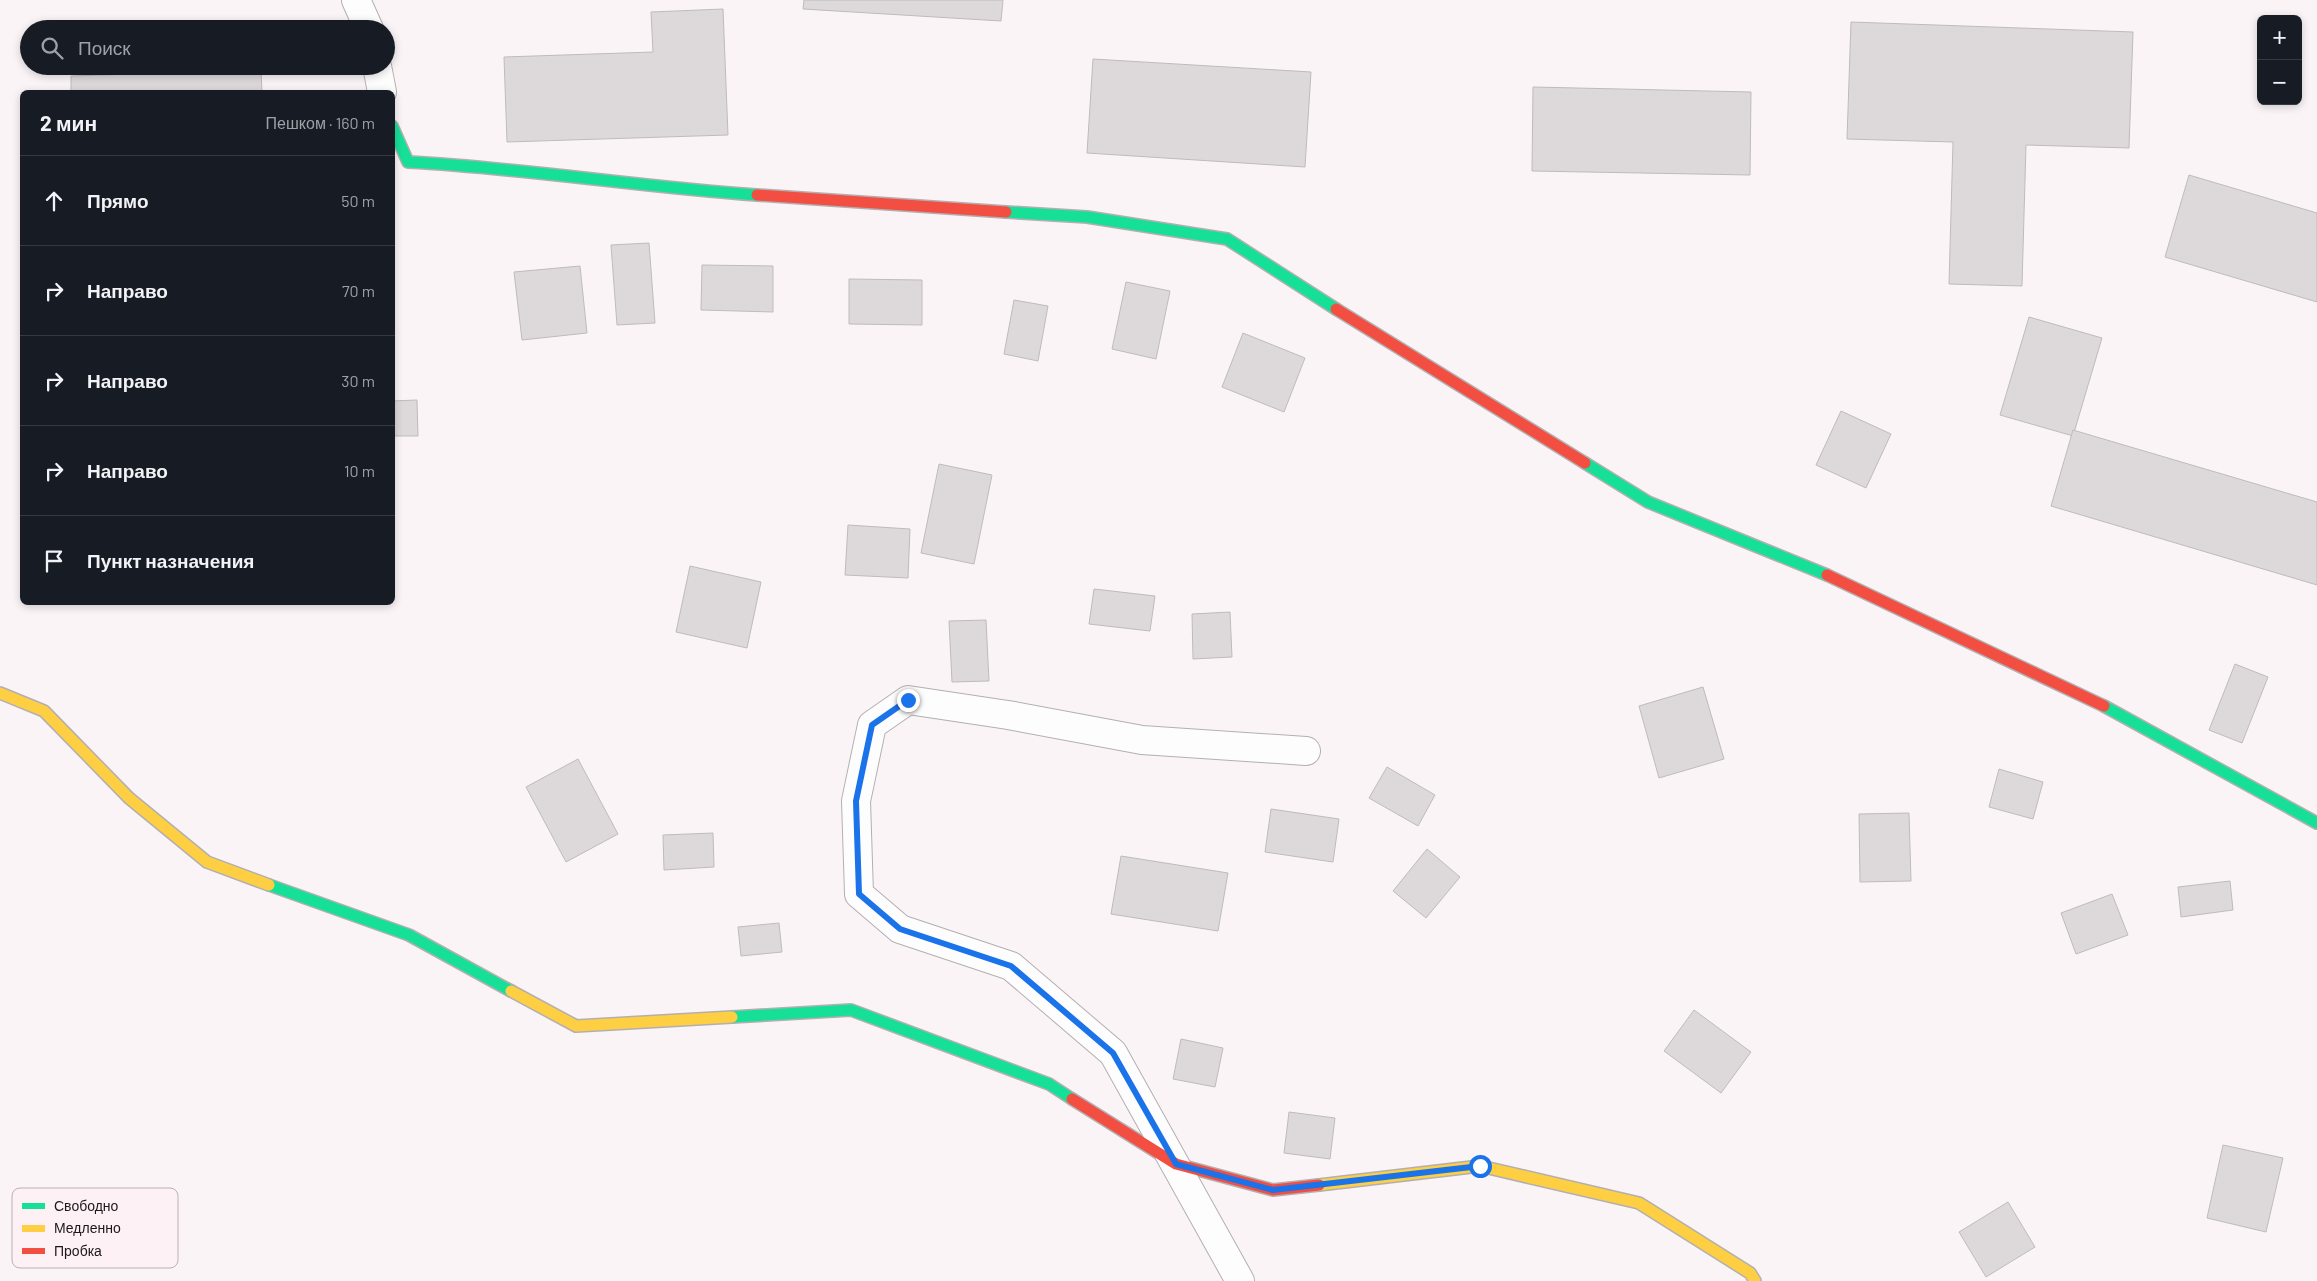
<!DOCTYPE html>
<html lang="ru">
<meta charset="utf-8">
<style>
:root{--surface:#171b24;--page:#242831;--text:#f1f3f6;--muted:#9ea1a6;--line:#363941}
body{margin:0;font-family:Barlow,sans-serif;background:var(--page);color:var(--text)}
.controls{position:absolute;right:15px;top:15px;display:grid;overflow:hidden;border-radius:8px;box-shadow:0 2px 8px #0003}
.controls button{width:45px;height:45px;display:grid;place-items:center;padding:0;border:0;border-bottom:1px solid var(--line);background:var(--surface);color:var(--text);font:25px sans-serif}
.stop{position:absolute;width:15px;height:15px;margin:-11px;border:4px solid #1a73e8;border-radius:50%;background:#fff}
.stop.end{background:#1a73e8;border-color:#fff;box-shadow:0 1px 5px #0008}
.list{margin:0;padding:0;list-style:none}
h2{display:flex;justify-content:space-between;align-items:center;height:65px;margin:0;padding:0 20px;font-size:21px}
h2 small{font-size:16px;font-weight:400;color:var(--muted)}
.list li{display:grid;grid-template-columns:32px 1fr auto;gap:15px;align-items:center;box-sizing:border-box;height:90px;padding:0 20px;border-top:1px solid var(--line)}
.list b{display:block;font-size:19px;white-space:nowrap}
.list em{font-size:16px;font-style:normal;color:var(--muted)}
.icon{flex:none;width:28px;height:28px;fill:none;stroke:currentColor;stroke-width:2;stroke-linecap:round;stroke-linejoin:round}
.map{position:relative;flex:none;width:2317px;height:1281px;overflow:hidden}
.search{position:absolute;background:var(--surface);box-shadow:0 2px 8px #0003;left:20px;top:20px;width:375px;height:55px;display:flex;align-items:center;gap:12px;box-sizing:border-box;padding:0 18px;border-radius:28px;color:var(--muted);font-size:19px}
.panel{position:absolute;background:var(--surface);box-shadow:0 2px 8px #0003;left:20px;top:90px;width:375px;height:515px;border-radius:8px}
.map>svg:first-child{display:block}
.building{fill:#ddd8da;stroke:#bfbbbd}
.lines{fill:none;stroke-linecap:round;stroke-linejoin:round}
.street-casing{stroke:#b3afb1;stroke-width:30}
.fast-casing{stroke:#b3afb1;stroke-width:14}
.slow-casing{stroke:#b3afb1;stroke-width:14}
.jam-casing{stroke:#b3afb1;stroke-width:14}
.street{stroke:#fefdfe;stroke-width:28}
.fast{stroke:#16e098;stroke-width:11}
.slow{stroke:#ffcf43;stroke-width:11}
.jam{stroke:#f24e42;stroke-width:11}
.route{stroke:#1a73e8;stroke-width:6}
.key{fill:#fdf1f6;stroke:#bab0b4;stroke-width:1}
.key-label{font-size:14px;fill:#1c181a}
</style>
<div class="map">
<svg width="2317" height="1281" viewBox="0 0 2317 1281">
<rect width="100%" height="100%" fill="#faf4f7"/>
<g class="building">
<polygon points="804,0 1003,0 1001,21 803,9"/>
<polygon points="723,9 728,135 507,142 504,57 653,52 651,12"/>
<polygon points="1851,22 2133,32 2129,148 2026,145 2022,286 1949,284 1953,142 1847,139"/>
<polygon points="1093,59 1311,72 1305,167 1087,153"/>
<polygon points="261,70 262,92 71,92 71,76"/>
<polygon points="1533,87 1751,92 1750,175 1532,171"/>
<polygon points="2189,175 2317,213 2317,302 2165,257"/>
<polygon points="649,243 655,323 617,325 611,245"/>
<polygon points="702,265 773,266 773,312 701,310"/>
<polygon points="580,266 587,333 522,340 514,272"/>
<polygon points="849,279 922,280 922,325 849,324"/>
<polygon points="1126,282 1170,291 1156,359 1112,349"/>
<polygon points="1014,300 1048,306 1038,361 1004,354"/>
<polygon points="2029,317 2102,338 2073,436 2000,415"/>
<polygon points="1243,333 1305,358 1284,412 1222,387"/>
<polygon points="417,400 418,436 392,436 392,401"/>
<polygon points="1841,411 1891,434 1866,488 1816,465"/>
<polygon points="2073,430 2317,502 2317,585 2051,506"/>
<polygon points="939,464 992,475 974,564 921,553"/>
<polygon points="848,525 910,529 908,578 845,575"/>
<polygon points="690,566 761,582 747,648 676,632"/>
<polygon points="1094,589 1155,596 1150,631 1089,624"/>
<polygon points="1230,612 1232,657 1193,659 1192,614"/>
<polygon points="986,620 989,681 952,682 949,621"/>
<polygon points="2235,664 2268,677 2242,743 2209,730"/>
<polygon points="1703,687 1724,759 1659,778 1639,706"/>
<polygon points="578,759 618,834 566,862 526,787"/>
<polygon points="1387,767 1435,795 1418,826 1369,798"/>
<polygon points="1999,769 2043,782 2033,819 1989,807"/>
<polygon points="1271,809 1339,819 1333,862 1265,852"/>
<polygon points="1909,813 1911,881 1860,882 1859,814"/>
<polygon points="713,833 714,867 664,870 663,835"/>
<polygon points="1427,849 1460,877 1426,918 1393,891"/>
<polygon points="1121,856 1228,873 1218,931 1111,914"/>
<polygon points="2230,881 2233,910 2181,917 2178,887"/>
<polygon points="2112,894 2128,935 2076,954 2061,913"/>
<polygon points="779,923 782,952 741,956 738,927"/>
<polygon points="1694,1010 1751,1052 1721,1093 1664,1051"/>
<polygon points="1181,1039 1223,1048 1215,1087 1173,1079"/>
<polygon points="1289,1112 1335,1118 1330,1159 1284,1153"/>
<polygon points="2223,1145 2283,1158 2266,1232 2207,1218"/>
<polygon points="2008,1202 2035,1247 1986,1277 1959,1232"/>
</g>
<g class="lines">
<g class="street-casing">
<g id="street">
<polyline points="356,0 369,29"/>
<polyline points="377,66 382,92"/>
<polyline points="1240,1281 1113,1053 1011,966 900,929 859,894 856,801 872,725 908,700 1008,715 1142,740 1306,751"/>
</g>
</g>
<g class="fast-casing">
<g id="fast">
<path d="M392,126L408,162C525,168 640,187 757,195"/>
<polyline points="1006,212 1087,217 1227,239 1336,309"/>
<polyline points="1585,463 1648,502 1827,575"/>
<polyline points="2104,706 2317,823"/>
<polyline points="269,885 409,935 511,991"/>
<polyline points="732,1017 851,1010 1049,1084 1072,1099"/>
</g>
</g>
<g class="slow-casing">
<g id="slow">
<polyline points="0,693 44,711 129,798 207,862 269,885"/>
<polyline points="511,991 576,1026 732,1017"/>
<polyline points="1319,1185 1480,1166 1639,1203 1750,1273 1755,1281"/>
</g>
</g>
<g class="jam-casing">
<g id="jam">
<polyline points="757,195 1006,212"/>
<polyline points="1336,309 1585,463"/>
<polyline points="1827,575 2104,706"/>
<polyline points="1072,1099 1176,1164 1273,1190 1319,1185"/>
</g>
</g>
<use href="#street" class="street"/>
<use href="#fast" class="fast"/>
<use href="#slow" class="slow"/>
<use href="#jam" class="jam"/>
</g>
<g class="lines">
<polyline class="route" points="908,700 872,725 856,801 859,894 900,929 1011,966 1113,1053 1176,1164 1273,1190 1480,1166"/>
</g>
<rect x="12" y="1188" width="166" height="80" rx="8" class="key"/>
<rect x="22" y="1203" width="23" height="6" fill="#16e098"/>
<rect x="22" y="1225" width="23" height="7" fill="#ffcf43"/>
<rect x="22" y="1248" width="23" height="6" fill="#f24e42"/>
<g class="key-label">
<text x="54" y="1211">Свободно</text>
<text x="54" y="1233">Медленно</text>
<text x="54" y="1256">Пробка</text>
</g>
</svg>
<div class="controls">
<button>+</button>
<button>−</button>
</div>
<div class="stop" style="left:1480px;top:1166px"></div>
<div class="stop end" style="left:908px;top:700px"></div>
<div class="search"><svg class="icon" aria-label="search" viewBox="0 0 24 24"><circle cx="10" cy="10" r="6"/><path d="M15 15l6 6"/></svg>Поиск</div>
<section class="panel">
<h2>2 мин<small>Пешком · 160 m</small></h2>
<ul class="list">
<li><svg class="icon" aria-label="ahead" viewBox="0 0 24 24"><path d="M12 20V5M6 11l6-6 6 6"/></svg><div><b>Прямо</b></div><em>50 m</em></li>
<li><svg class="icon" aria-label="right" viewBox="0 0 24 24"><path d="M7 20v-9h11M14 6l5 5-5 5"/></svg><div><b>Направо</b></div><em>70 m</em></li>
<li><svg class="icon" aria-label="right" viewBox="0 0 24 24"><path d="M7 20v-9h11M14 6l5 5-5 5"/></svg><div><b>Направо</b></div><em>30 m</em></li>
<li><svg class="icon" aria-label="right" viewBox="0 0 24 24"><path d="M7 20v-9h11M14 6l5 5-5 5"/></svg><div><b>Направо</b></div><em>10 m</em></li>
<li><svg class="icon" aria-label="arrive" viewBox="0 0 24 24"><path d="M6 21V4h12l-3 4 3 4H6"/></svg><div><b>Пункт назначения</b></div></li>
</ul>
</section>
</div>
